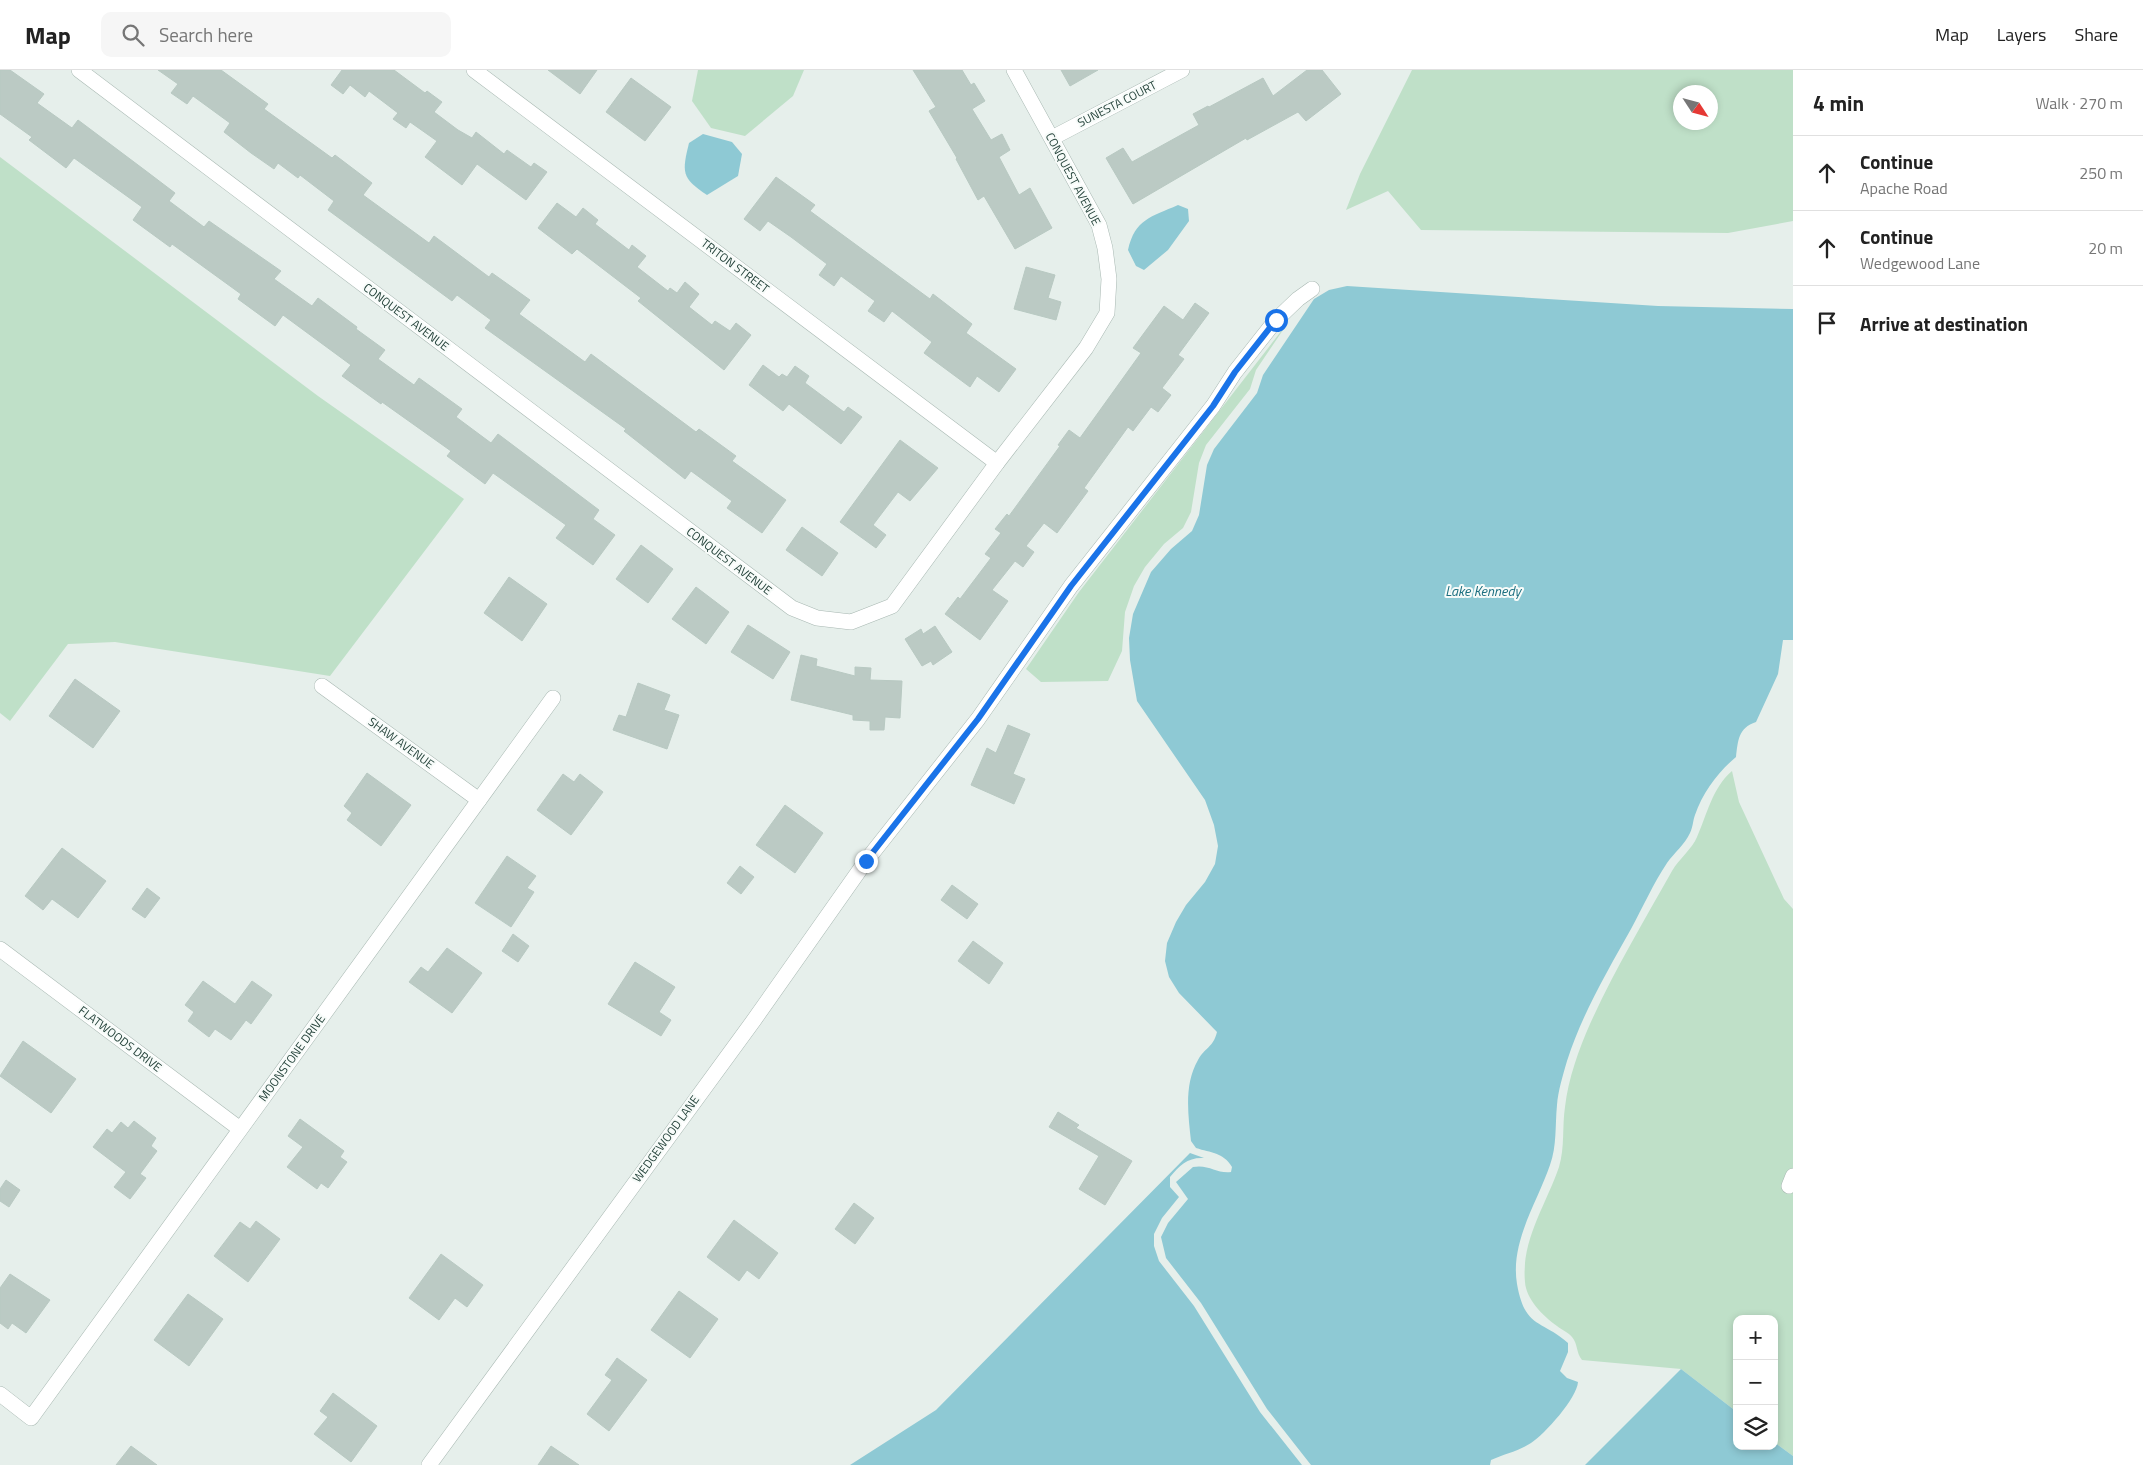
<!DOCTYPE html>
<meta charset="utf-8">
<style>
:root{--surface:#fff;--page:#f6f6f6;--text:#222;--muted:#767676;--line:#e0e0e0}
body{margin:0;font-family:"Titillium Web",sans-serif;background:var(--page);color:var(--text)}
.controls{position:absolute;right:15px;bottom:15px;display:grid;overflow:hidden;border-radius:10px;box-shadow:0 2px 8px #0003}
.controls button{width:45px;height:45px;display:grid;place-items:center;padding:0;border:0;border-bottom:1px solid var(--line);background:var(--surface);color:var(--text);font:25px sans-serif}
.compass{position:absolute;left:1673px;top:15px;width:45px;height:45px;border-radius:50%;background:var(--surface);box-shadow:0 2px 8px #0003;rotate:126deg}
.stop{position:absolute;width:15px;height:15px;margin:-11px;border:4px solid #1a73e8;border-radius:50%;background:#fff}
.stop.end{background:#1a73e8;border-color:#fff;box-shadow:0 1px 5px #0008}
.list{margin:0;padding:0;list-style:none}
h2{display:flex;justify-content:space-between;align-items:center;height:65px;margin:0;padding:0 20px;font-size:21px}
h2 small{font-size:16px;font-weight:400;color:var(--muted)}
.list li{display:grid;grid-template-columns:32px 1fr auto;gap:15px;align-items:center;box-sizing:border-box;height:75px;padding:0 20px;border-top:1px solid var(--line)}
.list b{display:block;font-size:19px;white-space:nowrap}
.list p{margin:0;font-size:16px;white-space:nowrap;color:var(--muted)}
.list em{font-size:16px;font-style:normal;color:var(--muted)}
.icon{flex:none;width:28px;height:28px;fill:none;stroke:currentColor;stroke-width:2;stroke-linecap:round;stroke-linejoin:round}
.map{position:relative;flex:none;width:1793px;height:1395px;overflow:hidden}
header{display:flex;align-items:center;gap:30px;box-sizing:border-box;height:70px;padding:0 25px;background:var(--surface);border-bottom:1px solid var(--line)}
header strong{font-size:24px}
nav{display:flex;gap:28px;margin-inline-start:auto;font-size:18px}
.search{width:350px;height:45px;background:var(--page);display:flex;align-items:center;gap:12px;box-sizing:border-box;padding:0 18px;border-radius:10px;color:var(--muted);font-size:19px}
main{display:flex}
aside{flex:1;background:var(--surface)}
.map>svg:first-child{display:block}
.green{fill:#bfe0c8;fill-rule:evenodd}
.water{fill:#8ec9d4}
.building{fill:#bbcac4;stroke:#b8c9c2}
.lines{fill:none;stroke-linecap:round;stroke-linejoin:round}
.minor-casing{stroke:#a8b8b2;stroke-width:16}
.minor{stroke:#fff;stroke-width:15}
.route{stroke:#1a73e8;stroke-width:6}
.labels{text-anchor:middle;stroke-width:4;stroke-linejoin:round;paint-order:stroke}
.street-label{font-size:12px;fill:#24423a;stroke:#f7fbf9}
.water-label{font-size:14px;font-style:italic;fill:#1c6f80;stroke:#f7fbf9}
</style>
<header>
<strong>Map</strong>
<div class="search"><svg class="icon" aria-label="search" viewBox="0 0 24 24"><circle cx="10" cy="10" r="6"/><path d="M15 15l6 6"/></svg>Search here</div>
<nav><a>Map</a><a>Layers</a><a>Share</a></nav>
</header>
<main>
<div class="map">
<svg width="1793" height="1395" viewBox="0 0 1793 1395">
<rect width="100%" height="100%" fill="#e6efeb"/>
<g class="green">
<polygon points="698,0 804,0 793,26 745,66 711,58 692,31"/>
<path d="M1412,0H1793V151L1728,163L1421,160L1388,121L1346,140L1360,104ZM1710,22V52H1680V22Z"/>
<polygon points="0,87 318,326 464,429 330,606 115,572 68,574 10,651 0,643"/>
<polygon points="1289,251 1256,300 1250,319 1206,375 1199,393 1191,442 1183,458 1164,474 1145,497 1134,516 1125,542 1122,581 1108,611 1041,612 1026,599 1079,522"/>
<path d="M1732,701L1739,732L1784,829L1793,839V1386L1774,1372V1249H1737V1342L1681,1299L1582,1290C1576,1283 1578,1274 1572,1267C1568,1262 1562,1260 1557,1256C1543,1246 1526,1229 1525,1212C1521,1170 1546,1135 1559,1097C1565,1077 1562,1057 1565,1037C1568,1009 1579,979 1590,954C1614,901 1644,851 1672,801C1679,789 1692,779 1697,767C1707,745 1712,718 1732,701Z"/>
</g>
<g class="water">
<path d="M703,64L732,72L742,84L738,106L707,125C681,108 682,102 689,73Z"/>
<path d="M1178,135L1188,139L1189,151L1168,180L1144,200L1136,196L1128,180C1135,149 1151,147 1178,135Z"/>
<path d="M1347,216L1658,236L1793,239V570H1783L1778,604L1756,652C1738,658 1738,671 1736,687C1718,702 1703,722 1695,745C1693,750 1693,757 1690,763C1685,774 1674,783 1667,793C1653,814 1643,837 1631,859C1607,902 1582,944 1567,991C1563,1005 1558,1021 1557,1035C1555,1055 1557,1076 1550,1095C1537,1133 1510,1172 1517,1214C1525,1259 1541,1249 1568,1273V1282L1560,1301L1567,1308L1578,1312C1577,1328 1545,1364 1531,1373C1519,1381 1504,1384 1491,1390L1490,1395H1311L1267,1339L1201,1233L1166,1188L1161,1167L1168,1153L1188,1129L1176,1112L1193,1097C1209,1094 1217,1104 1231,1102L1232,1097C1223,1082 1211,1083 1196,1078L1191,1071C1188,1044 1184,1014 1198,990C1205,977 1213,978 1217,962L1179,923L1169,907L1165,891L1167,873L1176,852L1186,835L1205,812L1215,794L1218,776L1214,755L1205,730L1137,631L1130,590L1129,568L1133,544L1151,502L1171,479L1192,461L1199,445L1207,395L1214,379L1257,323L1263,305L1314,229L1329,220Z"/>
<path d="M1190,1083L1204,1088C1188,1087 1180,1095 1170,1107V1117L1179,1127L1162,1148L1154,1164V1176L1159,1191L1194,1236L1260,1342L1302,1395H850L936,1340Z"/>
<polygon points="1681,1299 1737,1342 1737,1376 1774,1376 1774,1372 1793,1386 1793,1395 1585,1395"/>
</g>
<g class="building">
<polygon points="0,0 10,0 44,24 37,33 72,58 78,50 146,101 175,123 169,131 204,157 209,151 281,201 274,209 312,236 318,228 357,257 356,259 385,280 378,289 414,315 419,308 462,339 456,347 491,373 498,364 599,440 593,449 615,465 593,495 556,468 566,455 493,403 485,414 447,386 451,381 382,332 381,334 342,306 351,295 283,245 275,256 238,229 241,224 172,174 170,177 133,150 142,137 74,88 66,98 29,70 32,67 0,44"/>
<polygon points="158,0 221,0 268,34 264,39 332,88 335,85 372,113 363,125 429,173 434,166 489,207 492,203 530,230 519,244 585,292 591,284 696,362 699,359 736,386 732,391 786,430 762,463 727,438 732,431 691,401 685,409 624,361 626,359 485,258 491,250 457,225 452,231 328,140 334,131 300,105 298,108 278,93 274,99 251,83 224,62 230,53 193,26 187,34 171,23 178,14"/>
<polygon points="342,0 394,0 425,23 427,21 442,32 434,42 458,60 472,68 476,62 504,84 507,80 531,97 534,93 547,102 526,130 477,94 462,115 425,87 437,71 410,52 406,58 393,49 398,43 369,21 365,27 350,15 343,24 331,15"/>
<polygon points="548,0 597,0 580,24"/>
<polygon points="913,0 962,0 971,15 974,13 985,31 972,39 991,70 1002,64 1010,80 999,87 1019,125 1030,118 1052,158 1015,179 984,126 978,130 956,89 957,88 929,41 936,37"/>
<polygon points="1061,0 1098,0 1070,16"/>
<polygon points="1307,0 1322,0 1341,24 1306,51 1298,42 1247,70 1246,68 1133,134 1106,88 1123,78 1132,92 1199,55 1193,44 1208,36 1209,37 1263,8 1273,26"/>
<polygon points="631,8 671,37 645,71 606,42"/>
<polygon points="776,107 815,135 810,141 930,229 933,224 972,254 966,263 1016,299 999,322 977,306 970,317 924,283 932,272 892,241 884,252 868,241 875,231 841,206 834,216 819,205 827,194 791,167 768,151 760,161 744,149"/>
<polygon points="557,133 576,147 583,138 598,150 595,154 629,180 632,175 646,186 637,197 668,221 670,218 677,223 685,212 699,224 689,237 712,255 715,251 730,261 736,253 751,265 724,300 638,231 641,228 577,179 572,184 538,158"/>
<polygon points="1026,197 1055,205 1048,228 1061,232 1056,250 1014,239"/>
<polygon points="1195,233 1209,243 1178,285 1184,289 1162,318 1171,325 1158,342 1151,337 1133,361 1128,357 1084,418 1088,421 1057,463 1044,453 1026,476 1034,482 1023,497 1015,491 992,520 1008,531 980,570 945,544 958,527 960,529 991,488 985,484 1001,463 995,459 1007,444 1009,446 1060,376 1058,375 1069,360 1080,368 1141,283 1133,278 1164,236 1183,250"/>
<polygon points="763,295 779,307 782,304 787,307 795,296 809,306 805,313 844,342 848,337 862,347 841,374 789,334 783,341 749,315"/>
<polygon points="900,370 938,398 910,431 898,422 873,455 886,465 876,478 840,452"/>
<polygon points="802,457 838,483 822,506 786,480"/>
<polygon points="641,475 673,499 648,533 616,509"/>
<polygon points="509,507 547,534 522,571 484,543"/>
<polygon points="696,517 729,542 706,574 672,549"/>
<polygon points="748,555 790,582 773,609 731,582"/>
<polygon points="935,556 952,582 933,595 931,591 922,596 905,569 921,559 923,564"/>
<polygon points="801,585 817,589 816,596 855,606 855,597 871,598 870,610 902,611 900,648 885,647 884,660 870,660 870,651 853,650 853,645 791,630"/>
<polygon points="75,609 120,641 93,678 49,646"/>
<polygon points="638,613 670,625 664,640 679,645 667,679 613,660 619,645 626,647"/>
<polygon points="1008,655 1030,664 1013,704 1025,709 1014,734 971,715 987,678 996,683"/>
<polygon points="367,703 411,735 381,776 347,750 352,743 344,736"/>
<polygon points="563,704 574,712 580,704 603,722 571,765 537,740"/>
<polygon points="785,735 823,763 795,803 756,775"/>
<polygon points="62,778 106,811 78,848 52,829 43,840 25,826"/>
<polygon points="507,786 536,806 527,818 534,822 511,857 475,833"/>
<polygon points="740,796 754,807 741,824 727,813"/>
<polygon points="952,815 978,834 967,849 941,830"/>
<polygon points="147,818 160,828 145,848 132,839"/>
<polygon points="513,864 529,876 518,892 502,881"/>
<polygon points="973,871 1003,893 989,914 958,891"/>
<polygon points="447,878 482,903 452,943 409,912 421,897 428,902"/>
<polygon points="635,892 675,917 659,942 671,950 661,966 608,934"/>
<polygon points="203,911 235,934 252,911 272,925 251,954 246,950 231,970 215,959 209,967 188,951 194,942 185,935"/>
<polygon points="23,971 76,1009 51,1043 0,1006"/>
<polygon points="1058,1042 1079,1055 1076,1058 1132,1091 1105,1135 1079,1119 1099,1086 1049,1057"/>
<polygon points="300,1049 344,1081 340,1087 347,1092 328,1118 321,1113 317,1119 287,1097 303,1077 288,1066"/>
<polygon points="134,1051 156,1068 151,1076 157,1081 140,1104 146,1108 130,1129 114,1117 126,1102 93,1077 107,1059 112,1063 121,1052 128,1058"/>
<polygon points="6,1110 20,1120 9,1137 0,1131 0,1119"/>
<polygon points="854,1133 874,1148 855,1174 835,1159"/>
<polygon points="734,1150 778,1183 759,1209 747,1200 739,1211 707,1187"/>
<polygon points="256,1151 280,1169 248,1212 214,1186 240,1152 250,1159"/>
<polygon points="441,1184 483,1215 467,1237 455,1228 439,1250 409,1228"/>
<polygon points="10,1204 50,1230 26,1263 12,1253 8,1259 0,1253 0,1218"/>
<polygon points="679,1221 718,1249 690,1288 651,1260"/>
<polygon points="188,1224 223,1249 189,1296 154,1270"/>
<polygon points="617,1288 647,1310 609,1361 587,1344 612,1310 605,1305"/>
<polygon points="333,1323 377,1356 351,1392 314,1364 328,1347 320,1341"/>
<polygon points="131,1376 157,1395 116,1395"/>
<polygon points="551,1376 579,1395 538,1395"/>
</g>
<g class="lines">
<g class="minor-casing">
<g id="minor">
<polyline points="79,0 792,538 817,548 851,552 892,536 997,393 1086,278 1107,243 1109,209 1105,178 1099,155 1014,0"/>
<polyline points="474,0 997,393"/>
<polyline points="1052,68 1182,0"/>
<polyline points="322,616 479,730"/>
<polyline points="0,879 240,1059"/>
<polyline points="1789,1116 1793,1106"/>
<polyline points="0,1324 31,1348 553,628"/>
<polyline points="429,1395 754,950 866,791 978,649 1071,516 1213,336 1235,302 1276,250 1298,229 1312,219"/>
</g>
</g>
<use href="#minor" class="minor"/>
</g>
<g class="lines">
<polyline class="route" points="866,791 978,649 1071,516 1213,336 1235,302 1276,250"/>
</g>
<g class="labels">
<g class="street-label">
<text transform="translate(1117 34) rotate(-27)" y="4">SUNESTA COURT</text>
<text transform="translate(1073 109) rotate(62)" y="4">CONQUEST AVENUE</text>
<text transform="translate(735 196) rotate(37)" y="4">TRITON STREET</text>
<text transform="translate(406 247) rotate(37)" y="4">CONQUEST AVENUE</text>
<text transform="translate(729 491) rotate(37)" y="4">CONQUEST AVENUE</text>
<text transform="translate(401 673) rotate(36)" y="4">SHAW AVENUE</text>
<text transform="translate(120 969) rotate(37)" y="4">FLATWOODS DRIVE</text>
<text transform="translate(292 988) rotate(-54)" y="4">MOONSTONE DRIVE</text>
<text transform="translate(666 1069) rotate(-54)" y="4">WEDGEWOOD LANE</text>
</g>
<g class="water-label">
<text x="1483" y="526">Lake Kennedy</text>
</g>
</g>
</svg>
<div class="controls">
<button>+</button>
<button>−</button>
<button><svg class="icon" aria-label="layers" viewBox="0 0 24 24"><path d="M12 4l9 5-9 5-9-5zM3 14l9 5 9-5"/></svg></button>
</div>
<svg class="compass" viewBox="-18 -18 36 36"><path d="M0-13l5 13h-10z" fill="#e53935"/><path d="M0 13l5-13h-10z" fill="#767676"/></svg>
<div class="stop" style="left:1276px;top:250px"></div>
<div class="stop end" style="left:866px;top:791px"></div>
</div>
<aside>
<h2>4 min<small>Walk · 270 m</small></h2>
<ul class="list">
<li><svg class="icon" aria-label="ahead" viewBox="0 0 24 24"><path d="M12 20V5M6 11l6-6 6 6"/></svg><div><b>Continue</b><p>Apache Road</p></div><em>250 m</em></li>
<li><svg class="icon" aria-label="ahead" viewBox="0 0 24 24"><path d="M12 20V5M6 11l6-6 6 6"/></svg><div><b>Continue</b><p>Wedgewood Lane</p></div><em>20 m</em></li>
<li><svg class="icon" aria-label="arrive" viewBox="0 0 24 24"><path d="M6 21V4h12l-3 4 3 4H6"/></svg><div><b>Arrive at destination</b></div></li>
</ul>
</aside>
</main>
